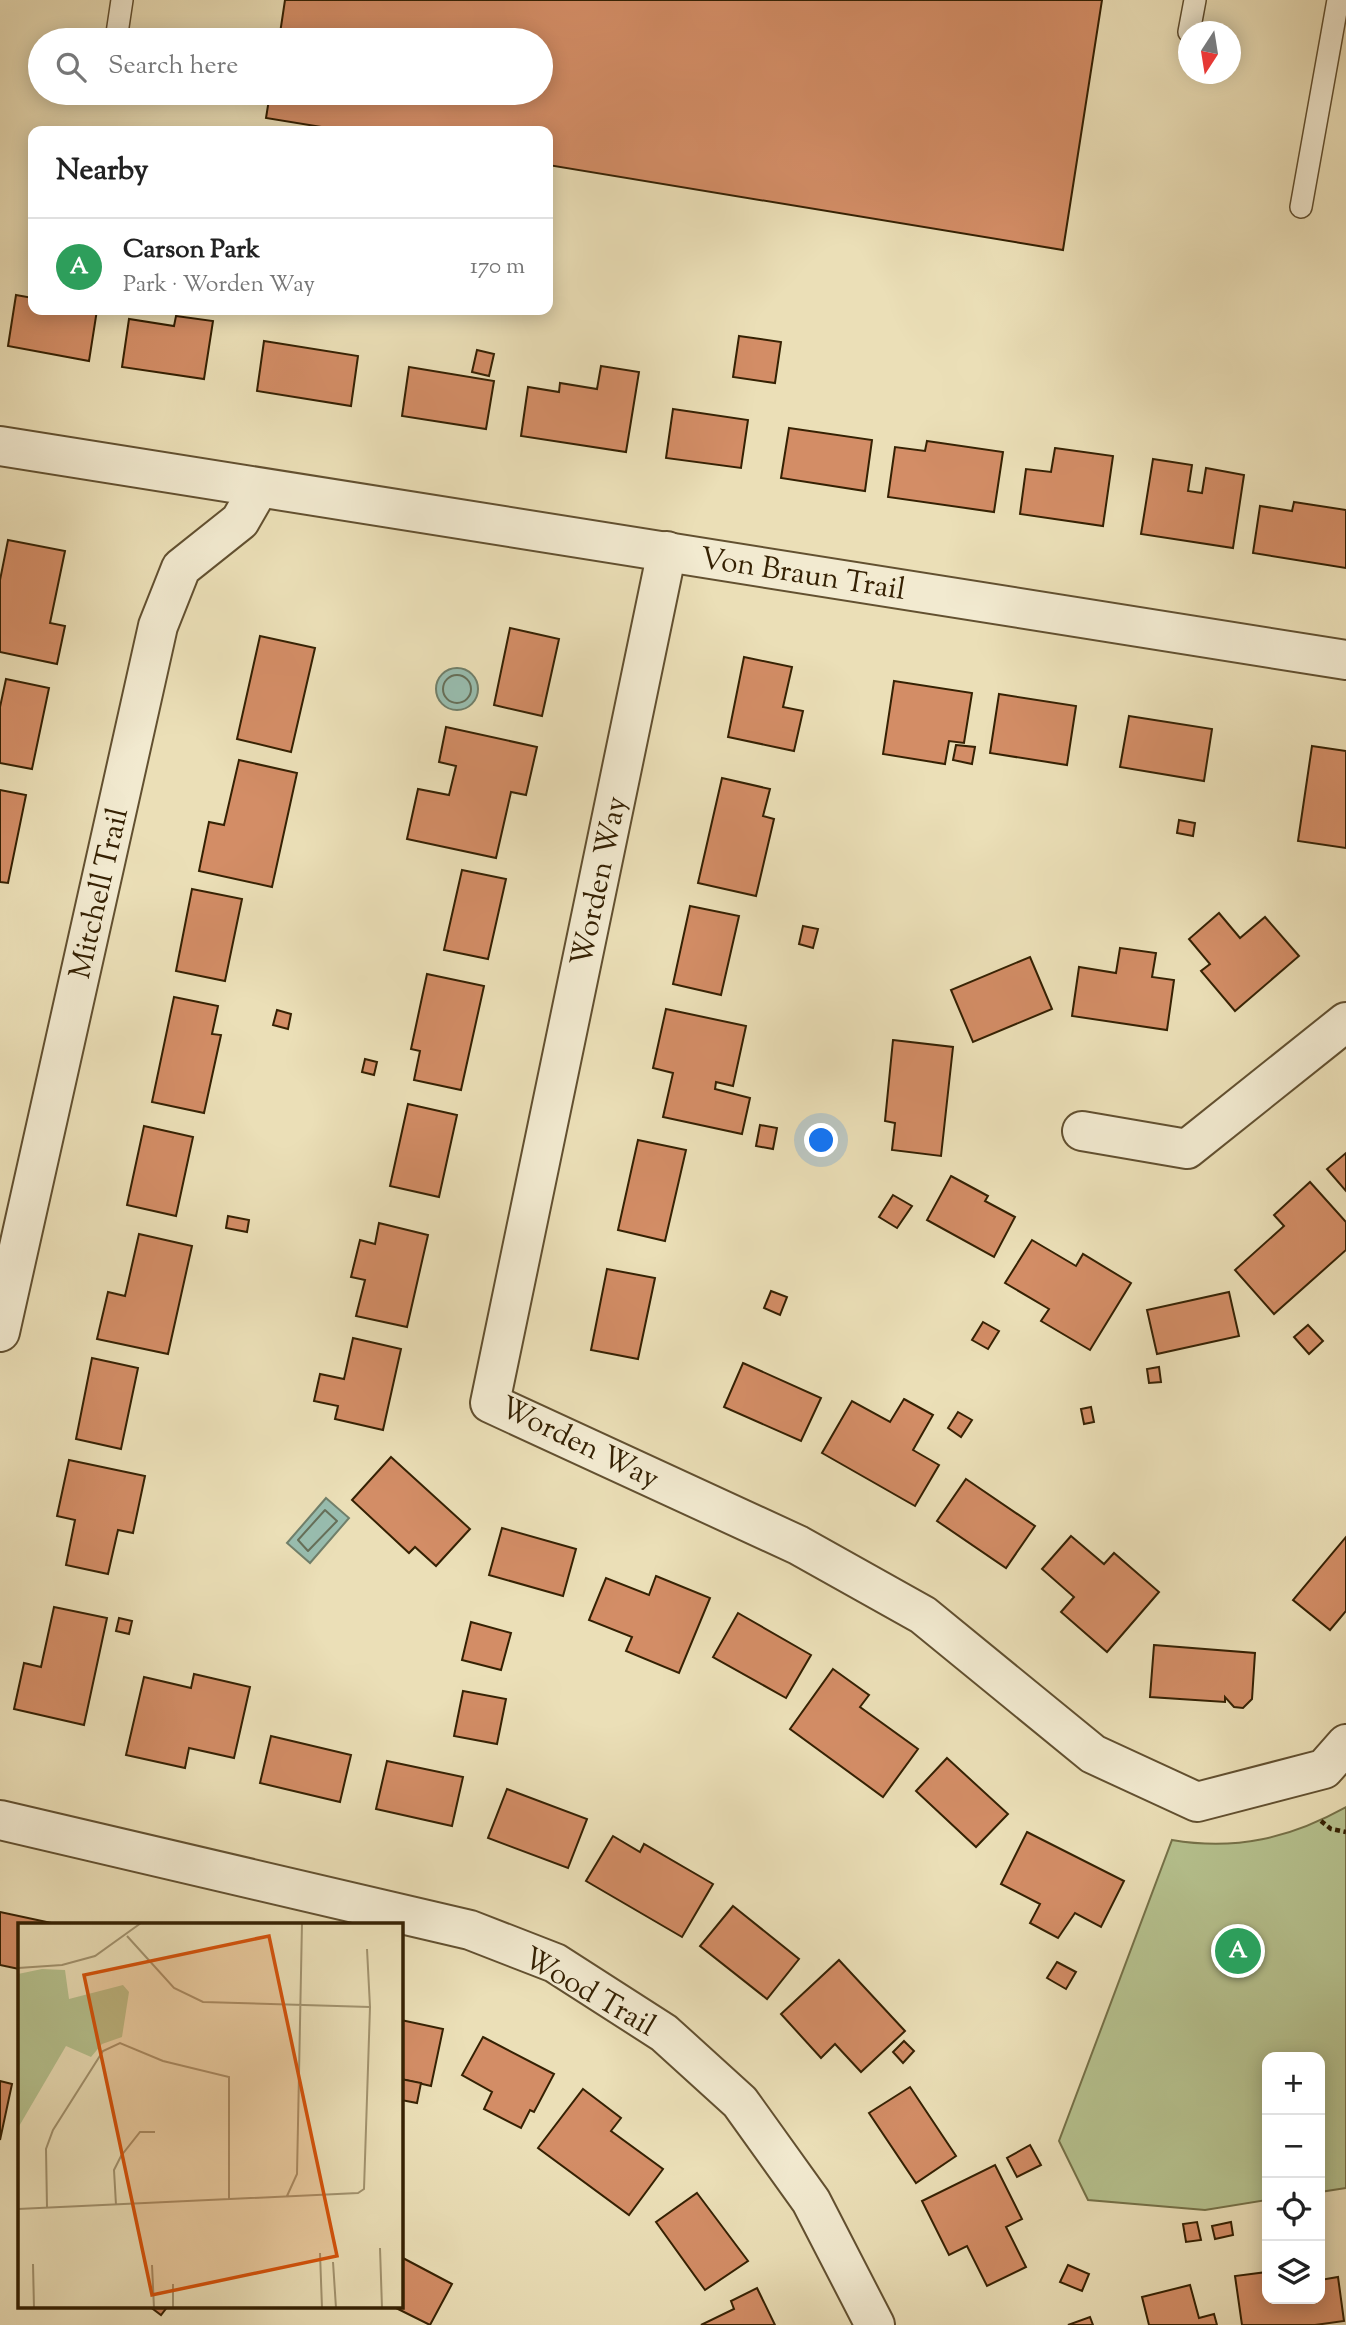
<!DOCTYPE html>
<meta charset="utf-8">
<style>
:root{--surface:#fff;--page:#f6f6f6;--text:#222;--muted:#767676;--line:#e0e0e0;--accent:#db2777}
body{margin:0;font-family:"Sorts Mill Goudy",serif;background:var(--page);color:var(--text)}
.controls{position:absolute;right:21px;bottom:21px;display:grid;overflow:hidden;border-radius:14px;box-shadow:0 4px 18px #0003}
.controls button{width:63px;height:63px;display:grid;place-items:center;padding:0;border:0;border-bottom:2px solid var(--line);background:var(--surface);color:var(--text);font:35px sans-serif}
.compass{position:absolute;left:1178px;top:21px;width:63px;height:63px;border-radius:50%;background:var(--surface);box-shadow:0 4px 18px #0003;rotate:192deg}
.you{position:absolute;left:822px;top:1141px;width:24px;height:24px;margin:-18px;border:5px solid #fff;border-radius:50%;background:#1a73e8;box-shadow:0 0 0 10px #1a73e833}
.badge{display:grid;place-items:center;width:46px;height:46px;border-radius:50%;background:var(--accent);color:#fff;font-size:23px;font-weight:700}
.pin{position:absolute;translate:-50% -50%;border:4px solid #fff;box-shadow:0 2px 7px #0006}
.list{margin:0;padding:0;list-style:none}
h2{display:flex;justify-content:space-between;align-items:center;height:91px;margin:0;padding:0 28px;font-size:30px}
h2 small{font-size:23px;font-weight:400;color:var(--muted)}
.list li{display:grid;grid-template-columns:46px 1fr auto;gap:21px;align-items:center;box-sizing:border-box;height:98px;padding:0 28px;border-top:2px solid var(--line)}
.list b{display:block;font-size:26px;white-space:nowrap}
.list p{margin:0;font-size:23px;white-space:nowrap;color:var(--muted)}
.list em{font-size:23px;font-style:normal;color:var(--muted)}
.icon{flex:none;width:38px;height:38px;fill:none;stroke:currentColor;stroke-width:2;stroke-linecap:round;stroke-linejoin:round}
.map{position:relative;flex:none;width:1346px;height:2325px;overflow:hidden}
.search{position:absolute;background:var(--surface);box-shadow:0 4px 18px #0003;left:28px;top:28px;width:525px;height:77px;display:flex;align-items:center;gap:18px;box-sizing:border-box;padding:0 24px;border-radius:38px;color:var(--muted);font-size:26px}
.panel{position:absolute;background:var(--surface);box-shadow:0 4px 18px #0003;left:28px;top:126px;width:525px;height:189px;border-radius:14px}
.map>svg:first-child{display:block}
.green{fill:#b6c28f;stroke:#767249;stroke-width:2}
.water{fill:#98bdaf;stroke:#707f6a;stroke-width:2}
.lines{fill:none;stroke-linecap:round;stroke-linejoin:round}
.shore{stroke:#666f59;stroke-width:2}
.building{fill:#d38d66;stroke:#352103;stroke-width:2}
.lane-casing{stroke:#625030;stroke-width:24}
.street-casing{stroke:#625030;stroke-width:42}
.path{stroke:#352103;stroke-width:4.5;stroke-dasharray:5 3.5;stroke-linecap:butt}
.lane{stroke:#f2ead0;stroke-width:21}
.street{stroke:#f2ead0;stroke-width:38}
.labels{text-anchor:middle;stroke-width:5;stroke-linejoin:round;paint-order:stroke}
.street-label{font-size:30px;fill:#352103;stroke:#f2ead0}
.inset-road{fill:none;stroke:#a2936f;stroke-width:2}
.view{fill:#d6530b;fill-opacity:0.15;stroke:#d6530b;stroke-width:3.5}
.inset-edge{fill:none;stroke:#352103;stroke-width:3.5}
</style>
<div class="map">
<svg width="1346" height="2325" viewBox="0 0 1346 2325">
<rect width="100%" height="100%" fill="#ebdfb7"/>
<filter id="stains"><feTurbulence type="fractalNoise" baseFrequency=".00286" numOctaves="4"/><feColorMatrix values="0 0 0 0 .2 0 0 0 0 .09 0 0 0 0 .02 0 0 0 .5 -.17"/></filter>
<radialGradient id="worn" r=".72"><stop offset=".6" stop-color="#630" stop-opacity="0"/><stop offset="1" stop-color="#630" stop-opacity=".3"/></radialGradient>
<path class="green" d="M1346,1807V2188L1320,2192V2057H1267V2200L1205,2210L1088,2200L1059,2141L1172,1840C1236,1851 1290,1838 1346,1807Z"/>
<g class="water">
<circle cx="457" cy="689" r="21"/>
<polygon points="326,1498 349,1518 310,1563 287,1543"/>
</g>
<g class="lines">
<g class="shore">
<circle cx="457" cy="689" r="14"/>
<polygon points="325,1510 337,1521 308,1551 298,1540"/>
</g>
</g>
<g class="building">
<polygon points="285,0 1102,0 1063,250 548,165 548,131 346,131 266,118 270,93 541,93 541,40 279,40"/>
<polygon points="16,295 33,298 33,310 97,310 89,361 8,346"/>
<polygon points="176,316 213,321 204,379 122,367 129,319 174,326"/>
<polygon points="739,336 781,342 775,383 733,377"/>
<polygon points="264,341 358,356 351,406 257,391"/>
<polygon points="477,350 494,354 489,376 472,372"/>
<polygon points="601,366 639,372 626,452 521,436 528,387 559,392 560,383 597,389"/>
<polygon points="409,367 494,381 486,429 402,416"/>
<polygon points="673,409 748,420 741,468 666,458"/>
<polygon points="789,428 872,440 865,491 781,478"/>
<polygon points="927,441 1003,452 994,512 888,497 895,447 925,451"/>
<polygon points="1055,448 1113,456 1103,526 1020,514 1026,469 1051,472"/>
<polygon points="1153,459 1192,465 1188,491 1202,493 1206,468 1244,475 1233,548 1141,534"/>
<polygon points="1294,502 1346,510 1346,568 1253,553 1260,506 1292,511"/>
<polygon points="8,540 65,551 50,623 65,626 57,664 0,652 0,580"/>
<polygon points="510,628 559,639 542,716 494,705"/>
<polygon points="260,636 315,648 291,752 237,739"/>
<polygon points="744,657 792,667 783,707 803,711 794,751 728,737"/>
<polygon points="6,679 49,688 32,769 0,763 0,707"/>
<polygon points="894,681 972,693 964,743 949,741 945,764 883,754"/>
<polygon points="999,694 1076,706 1067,765 990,753"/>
<polygon points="1129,716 1212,729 1204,781 1120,767"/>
<polygon points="446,727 537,747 526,795 511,792 496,858 407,839 418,789 449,795 456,766 439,762"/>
<polygon points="956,745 975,747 972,764 953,760"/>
<polygon points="1312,746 1346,751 1346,848 1298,841"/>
<polygon points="239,760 297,773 272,887 199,871 209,822 224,825"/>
<polygon points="722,778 770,789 763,816 774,819 756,896 698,883"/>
<polygon points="0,790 26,795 8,883 0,882"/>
<polygon points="1179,820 1195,823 1193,836 1177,833"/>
<polygon points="462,870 506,879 488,959 444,950"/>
<polygon points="192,889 242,899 225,981 176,971"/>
<polygon points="690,906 739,916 721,995 673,984"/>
<polygon points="1219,913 1240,938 1265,917 1299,956 1235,1011 1201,971 1210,964 1189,939"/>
<polygon points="803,926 818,929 813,948 799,944"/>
<polygon points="1120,948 1156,953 1152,977 1174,980 1167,1030 1072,1016 1079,967 1116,973"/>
<polygon points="1030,957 1052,1009 973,1042 951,990"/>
<polygon points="427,974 484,986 461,1090 414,1080 420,1051 411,1049"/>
<polygon points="174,997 218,1006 212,1034 221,1035 204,1113 152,1102"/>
<polygon points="666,1009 746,1026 733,1086 716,1082 715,1089 750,1098 742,1134 663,1117 673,1073 653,1068"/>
<polygon points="277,1010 291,1014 288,1029 273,1025"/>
<polygon points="893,1040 953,1047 941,1156 892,1150 895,1123 885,1121"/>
<polygon points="365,1059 377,1062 374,1075 362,1072"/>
<polygon points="408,1104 457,1115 439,1197 390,1186"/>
<polygon points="760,1125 777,1128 773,1149 756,1146"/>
<polygon points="144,1126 193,1137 176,1216 127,1205"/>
<polygon points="638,1140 686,1150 665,1241 618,1230"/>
<polygon points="1346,1153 1346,1191 1327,1169"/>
<polygon points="951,1176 988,1196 985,1201 1015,1217 994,1257 927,1220"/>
<polygon points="1310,1182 1346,1222 1346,1250 1274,1314 1235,1270 1284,1226 1274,1215"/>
<polygon points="893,1195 912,1206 897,1228 879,1217"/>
<polygon points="228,1216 249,1220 247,1232 226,1228"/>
<polygon points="379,1223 428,1235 407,1327 356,1316 365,1280 351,1277 360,1240 375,1244"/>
<polygon points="139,1234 192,1246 168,1354 97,1339 108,1292 125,1296"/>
<polygon points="1032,1240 1076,1266 1083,1254 1131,1283 1090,1350 1041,1321 1049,1309 1005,1283"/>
<polygon points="607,1269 655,1278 638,1359 591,1350"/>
<polygon points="771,1291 787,1297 780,1315 764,1308"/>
<polygon points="1229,1292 1239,1336 1157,1354 1147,1310"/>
<polygon points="983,1322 999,1331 988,1349 972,1340"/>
<polygon points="1308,1325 1323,1341 1309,1354 1294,1337"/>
<polygon points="353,1338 401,1349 383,1430 335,1419 338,1406 314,1401 320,1374 344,1379"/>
<polygon points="92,1358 138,1368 121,1449 76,1439"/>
<polygon points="743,1363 821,1398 801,1441 724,1407"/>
<polygon points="1159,1367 1161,1382 1149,1383 1147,1369"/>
<polygon points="904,1399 933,1415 913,1450 939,1465 915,1506 822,1453 852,1401 890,1422"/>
<polygon points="1091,1407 1094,1422 1084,1424 1081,1409"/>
<polygon points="958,1412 972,1420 961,1437 948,1428"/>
<polygon points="391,1457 470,1529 436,1566 415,1547 409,1553 352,1500"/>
<polygon points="69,1460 145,1476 133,1533 118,1530 108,1574 66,1565 75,1520 57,1516"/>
<polygon points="966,1479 1035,1526 1006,1568 937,1521"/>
<polygon points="502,1528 576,1549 563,1596 489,1575"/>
<polygon points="1071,1536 1104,1564 1114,1553 1159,1592 1107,1652 1061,1612 1074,1597 1042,1569"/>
<polygon points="1346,1537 1346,1611 1330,1630 1293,1600"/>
<polygon points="656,1576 710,1598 679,1673 626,1651 632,1637 589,1620 606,1578 649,1595"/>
<polygon points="54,1607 107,1618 84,1725 14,1709 24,1663 41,1667"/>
<polygon points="738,1613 811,1655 786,1698 713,1657"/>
<polygon points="119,1618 132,1621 129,1634 116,1631"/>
<polygon points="471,1622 511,1633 501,1670 462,1660"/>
<polygon points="1154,1645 1255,1653 1252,1699 1243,1708 1234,1707 1225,1697 1225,1702 1150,1697"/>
<polygon points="833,1669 869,1695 860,1707 918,1749 883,1797 790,1729"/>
<polygon points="194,1674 250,1687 234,1758 189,1748 185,1768 126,1755 144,1677 191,1688"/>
<polygon points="463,1691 506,1699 497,1744 454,1736"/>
<polygon points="271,1736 351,1755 340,1802 260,1783"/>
<polygon points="947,1758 1008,1814 976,1847 916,1791"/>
<polygon points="387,1761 463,1777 452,1826 376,1809"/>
<polygon points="507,1789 587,1819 568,1868 488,1838"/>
<polygon points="1027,1832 1124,1881 1101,1927 1075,1913 1058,1938 1030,1923 1040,1904 1001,1884"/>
<polygon points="613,1836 640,1852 644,1844 713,1884 682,1937 586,1881"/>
<polygon points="733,1906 799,1959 767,1999 700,1946"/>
<polygon points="0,1912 56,1924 19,1924 19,1969 0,1965"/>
<polygon points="839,1960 905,2031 861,2072 835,2044 821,2058 781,2014"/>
<polygon points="1057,1962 1076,1972 1066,1989 1047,1978"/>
<polygon points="401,2020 443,2029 431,2086 401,2079"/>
<polygon points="483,2037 554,2074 534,2112 530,2110 521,2128 484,2109 492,2092 462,2075"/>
<polygon points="904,2041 914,2051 903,2063 893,2052"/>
<polygon points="401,2079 421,2083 417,2103 401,2100"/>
<polygon points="0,2081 12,2084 0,2140"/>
<polygon points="910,2087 956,2156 916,2183 869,2113"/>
<polygon points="583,2089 621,2118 611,2131 663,2169 629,2215 538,2148"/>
<polygon points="1030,2145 1041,2165 1017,2177 1007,2158"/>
<polygon points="995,2165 1022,2219 1006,2227 1026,2267 987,2286 967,2246 949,2255 922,2201"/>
<polygon points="697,2193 748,2261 705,2290 656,2222"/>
<polygon points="1197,2222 1201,2240 1186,2242 1183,2224"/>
<polygon points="1231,2222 1233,2235 1215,2239 1212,2226"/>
<polygon points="401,2257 452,2284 430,2325 392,2306 401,2306"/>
<polygon points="1068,2265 1089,2274 1082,2291 1060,2282"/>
<polygon points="1267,2272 1267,2299 1320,2299 1320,2280 1338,2277 1344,2321 1315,2325 1242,2325 1235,2276"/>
<polygon points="1190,2285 1199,2318 1214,2314 1217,2325 1149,2325 1142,2297"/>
<polygon points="757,2288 775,2325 701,2325 734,2309 731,2301"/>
<polygon points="149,2306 168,2306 161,2315"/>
<polygon points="1090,2317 1093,2325 1068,2325"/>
</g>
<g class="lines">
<g class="lane-casing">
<g id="lane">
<polyline points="1189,32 1195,0"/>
<polyline points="116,40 122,0"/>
<polyline points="1301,207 1338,0"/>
</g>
</g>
<g class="street-casing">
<g id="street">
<polyline points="0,446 1346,660"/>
<polyline points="667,551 490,1403 798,1545 923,1615 1093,1754 1197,1802 1324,1769 1346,1744"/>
<polyline points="1082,1131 1187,1149 1346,1022"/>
<polyline points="0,1332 158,626 181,568 240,521 259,488"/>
<polyline points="0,1820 470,1930 555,1963 664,2033 740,2102 811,2201 875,2325"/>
</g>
</g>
<polyline class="path" points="1321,1821 1331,1829 1346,1832"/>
<use href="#lane" class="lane"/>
<use href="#street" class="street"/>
</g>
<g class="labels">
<g class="street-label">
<text transform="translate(803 573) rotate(9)" y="10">Von Braun Trail</text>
<text transform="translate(598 881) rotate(-78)" y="10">Worden Way</text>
<text transform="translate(98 893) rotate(-77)" y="10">Mitchell Trail</text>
<text transform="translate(580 1442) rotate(26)" y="10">Worden Way</text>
<text transform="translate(590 1991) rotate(30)" y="10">Wood Trail</text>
</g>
</g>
<g transform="translate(18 1923)">
<rect width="385" height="385" fill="#ebdfb7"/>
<path d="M24,46L47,47L51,76L105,62L111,69L104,114L84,121L73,134L48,123L0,205V51Z" fill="#b6c28f"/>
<path class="inset-road" d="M109,13L156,65L185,79L352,84M0,45L44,42L77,33L123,0M269,273L279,251L284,0M98,282L96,247L103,233L122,209H137M29,284L28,226L35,207L85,128L102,120L145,138L211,154V276M0,286L340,270L346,266L352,84L349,26M362,325L364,385M302,330L304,385M315,339L318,385M15,341L16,385M134,342L136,385M155,361V385"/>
<path class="view" d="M251,13L319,333L134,372L66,52Z"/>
<rect width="385" height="385" class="inset-edge"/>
</g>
<rect width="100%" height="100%" filter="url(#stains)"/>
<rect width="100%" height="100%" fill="url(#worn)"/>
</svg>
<div class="controls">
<button>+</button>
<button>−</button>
<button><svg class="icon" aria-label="locate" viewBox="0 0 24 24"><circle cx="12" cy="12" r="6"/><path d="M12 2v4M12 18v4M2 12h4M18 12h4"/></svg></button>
<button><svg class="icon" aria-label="layers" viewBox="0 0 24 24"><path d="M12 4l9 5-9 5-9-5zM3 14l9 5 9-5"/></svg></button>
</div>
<svg class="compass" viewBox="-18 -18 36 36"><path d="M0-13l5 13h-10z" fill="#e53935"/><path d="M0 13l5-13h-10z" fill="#767676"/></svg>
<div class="you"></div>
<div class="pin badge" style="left:1238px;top:1951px;background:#2e9e5b">A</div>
<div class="search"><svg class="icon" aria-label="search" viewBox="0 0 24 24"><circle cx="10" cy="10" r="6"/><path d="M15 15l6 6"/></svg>Search here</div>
<section class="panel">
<h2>Nearby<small></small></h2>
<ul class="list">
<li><span class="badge" style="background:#2e9e5b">A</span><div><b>Carson Park</b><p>Park · Worden Way</p></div><em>170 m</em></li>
</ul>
</section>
</div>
